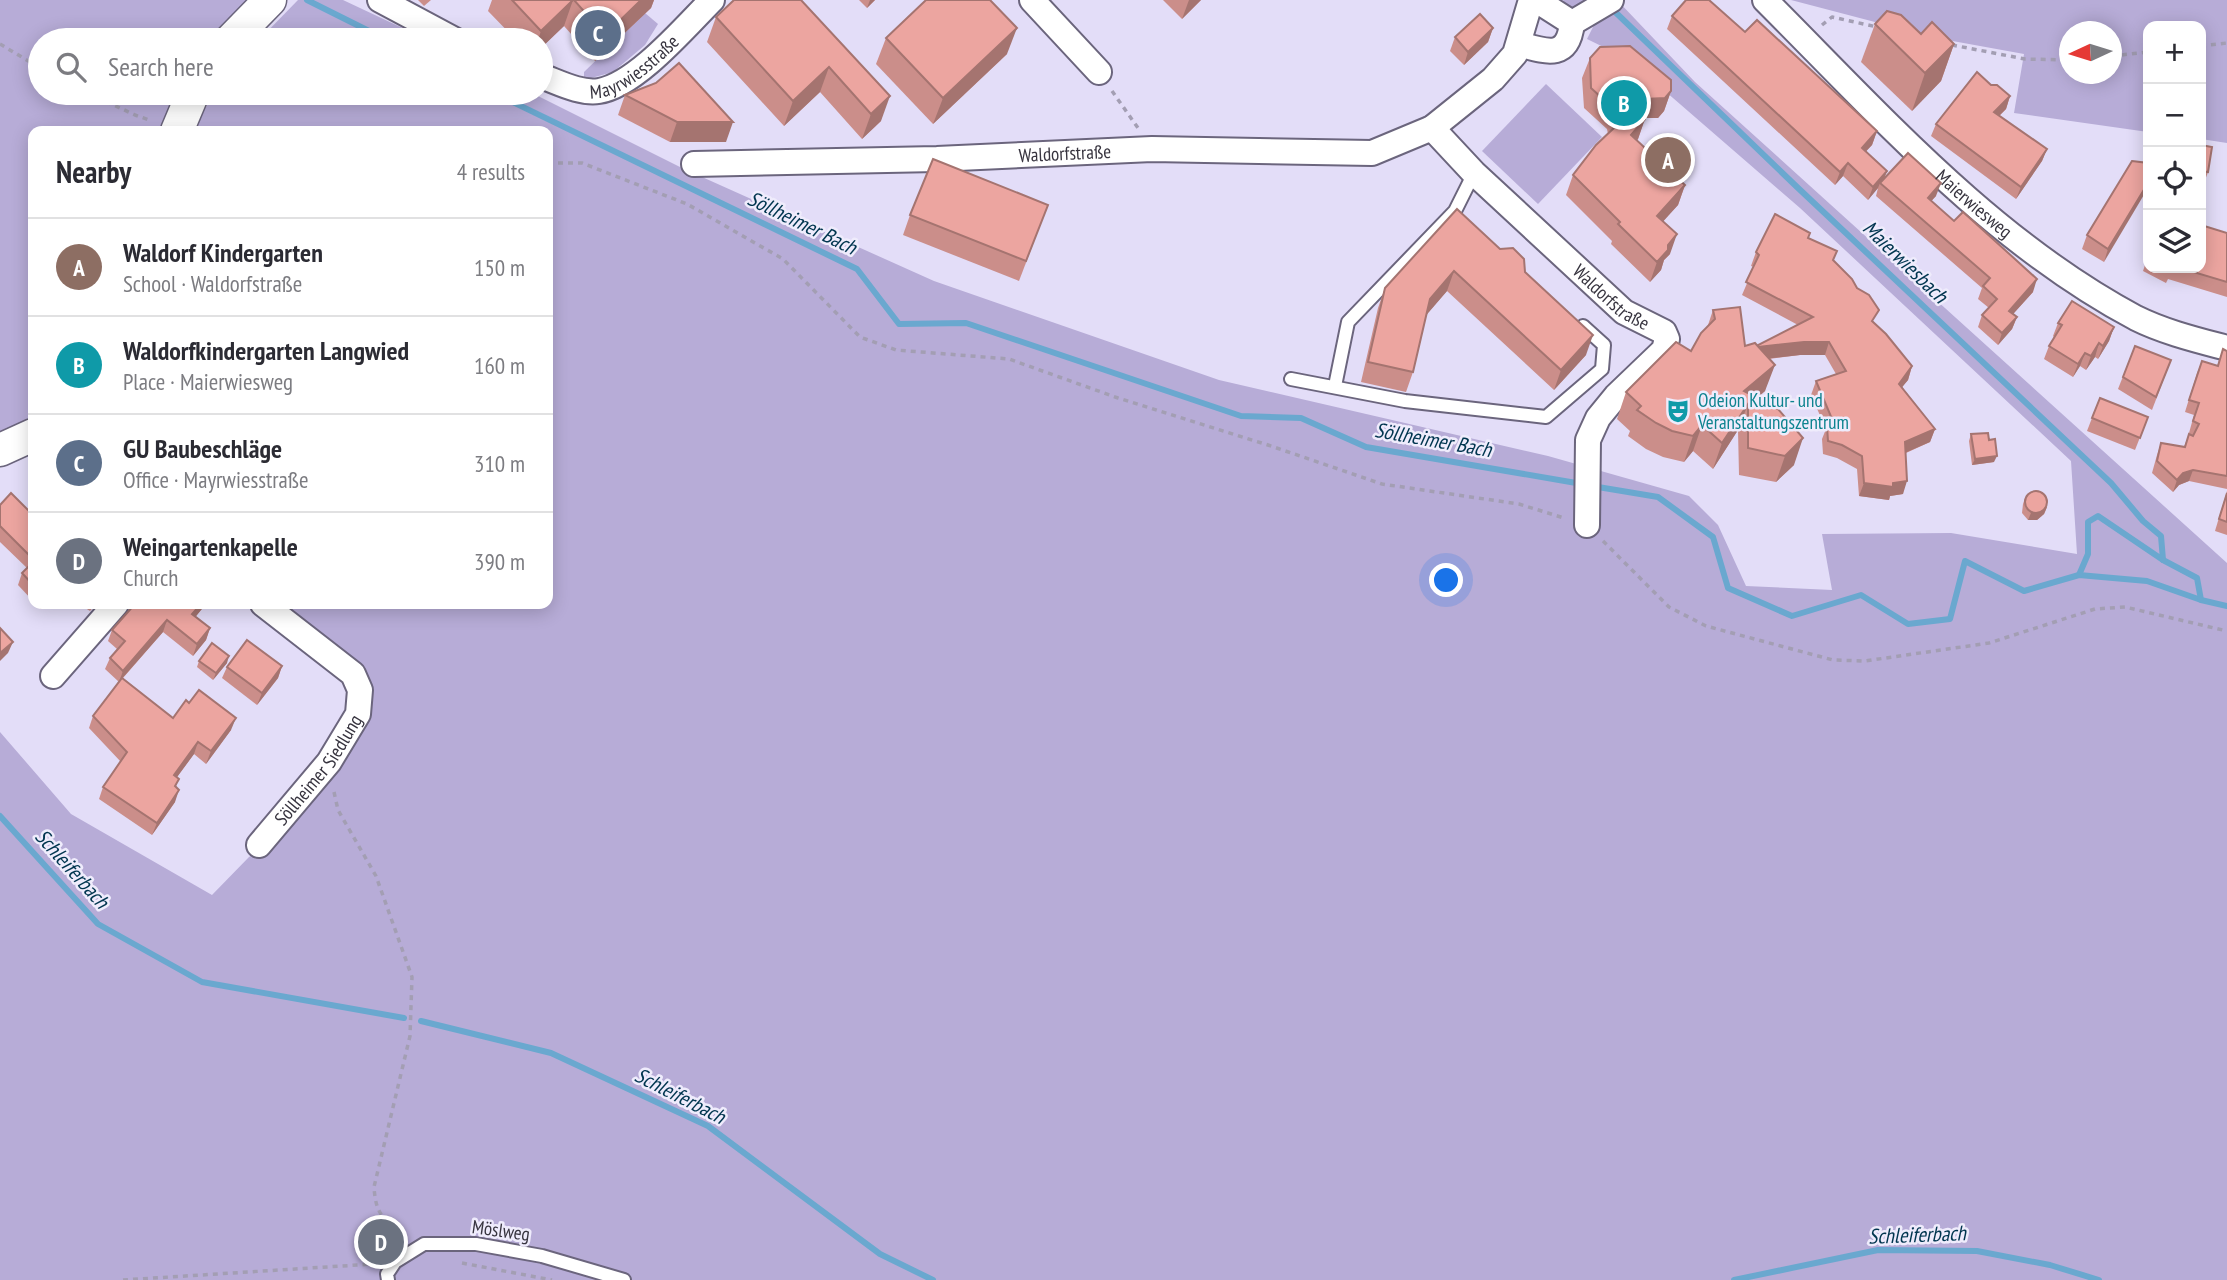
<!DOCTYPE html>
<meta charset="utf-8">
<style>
:root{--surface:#fff;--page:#f2f2f3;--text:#2b2b33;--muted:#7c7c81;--line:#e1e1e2;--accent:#236c64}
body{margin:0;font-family:"PT Sans Narrow",sans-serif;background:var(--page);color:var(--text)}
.controls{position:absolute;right:21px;top:21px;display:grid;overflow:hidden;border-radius:14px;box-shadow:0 4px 18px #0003}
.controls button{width:63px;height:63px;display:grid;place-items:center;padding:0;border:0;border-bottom:2px solid var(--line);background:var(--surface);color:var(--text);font:35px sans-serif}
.compass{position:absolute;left:2059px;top:21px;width:63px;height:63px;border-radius:50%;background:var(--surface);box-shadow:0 4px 18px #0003;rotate:266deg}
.you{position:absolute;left:1447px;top:581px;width:24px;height:24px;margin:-18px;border:5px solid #fff;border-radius:50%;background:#1a73e8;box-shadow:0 0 0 10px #1a73e833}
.badge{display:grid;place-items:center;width:46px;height:46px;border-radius:50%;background:var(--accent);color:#fff;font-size:23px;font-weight:700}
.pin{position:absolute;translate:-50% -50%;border:4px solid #fff;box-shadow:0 2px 7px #0006}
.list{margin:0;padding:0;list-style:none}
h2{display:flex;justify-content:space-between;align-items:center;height:91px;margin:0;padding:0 28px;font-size:30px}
h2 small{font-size:23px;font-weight:400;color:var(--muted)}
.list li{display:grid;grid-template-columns:46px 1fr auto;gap:21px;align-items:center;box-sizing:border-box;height:98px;padding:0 28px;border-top:2px solid var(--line)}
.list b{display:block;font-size:26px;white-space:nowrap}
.list p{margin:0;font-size:23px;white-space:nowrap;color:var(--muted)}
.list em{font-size:23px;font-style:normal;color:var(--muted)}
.icon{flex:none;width:38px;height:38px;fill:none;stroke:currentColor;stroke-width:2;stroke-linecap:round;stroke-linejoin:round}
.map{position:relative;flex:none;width:2227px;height:1280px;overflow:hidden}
.search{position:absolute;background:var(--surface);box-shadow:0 4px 18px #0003;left:28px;top:28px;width:525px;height:77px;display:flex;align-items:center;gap:18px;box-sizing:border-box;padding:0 24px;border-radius:38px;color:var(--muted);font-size:26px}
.panel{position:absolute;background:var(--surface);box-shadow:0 4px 18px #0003;left:28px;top:126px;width:525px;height:483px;border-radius:14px}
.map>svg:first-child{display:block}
.green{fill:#b7acd7;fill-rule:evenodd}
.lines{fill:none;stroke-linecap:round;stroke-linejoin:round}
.stream{stroke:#6aa8cf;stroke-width:6}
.service-casing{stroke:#6b657d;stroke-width:16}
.minor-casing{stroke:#6b657d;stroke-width:28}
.tertiary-casing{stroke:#6b657d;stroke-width:35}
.path{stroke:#a39eb3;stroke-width:3.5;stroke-dasharray:5 5;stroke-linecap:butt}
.service{stroke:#fff;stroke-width:12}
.minor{stroke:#fff;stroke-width:24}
.tertiary{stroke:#fff;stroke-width:32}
.wall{fill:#cb8e8a}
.shaded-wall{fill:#a57470}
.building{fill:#eca5a0;stroke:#a57470;stroke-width:2}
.labels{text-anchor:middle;stroke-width:5;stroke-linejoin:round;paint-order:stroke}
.street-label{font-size:19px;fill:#37343f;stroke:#efecfc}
.culture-label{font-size:19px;fill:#0d838f;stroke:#efecfc;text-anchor:start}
.water-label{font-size:21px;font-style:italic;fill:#00354f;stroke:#efecfc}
</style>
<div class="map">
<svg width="2227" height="1280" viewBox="0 0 2227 1280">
<rect width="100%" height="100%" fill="#e3ddf8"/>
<g class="green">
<polygon points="0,0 250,0 213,40 40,40 40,93 180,93 162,131 33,131 33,421 0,439"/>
<polygon points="298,0 343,0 428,40 259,40"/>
<polygon points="1563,0 1617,0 1695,82 2227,563 2227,1280 0,1280 0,732 71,814 212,895 249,857 270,843 365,689 272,604 548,604 548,131 196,131 199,118 215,93 532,93 682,168 934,281 1219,380 1548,456 1689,496 1718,525 1746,586 1832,590 1822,534 1951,533 2077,554 2071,461 1800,208 1628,59 1587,39 1598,17 1565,4"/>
<path d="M1791,0H2227V143L2201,139V26H2148V132L2014,113L2024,54L1936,38ZM2070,32H2112V74H2070Z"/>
<polygon points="645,13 658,24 645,45 613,72 584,80 584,72"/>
<polygon points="1546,84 1602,137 1538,204 1482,151"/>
</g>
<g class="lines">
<g class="stream">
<polyline points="307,0 387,40"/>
<polyline points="1610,7 1797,187 2111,483 2143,521 2161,536 2163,560"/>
<polyline points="494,93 857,269 899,324 966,323 1241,416 1301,418 1366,447 1582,484"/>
<polyline points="1592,486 1658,497 1713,537 1728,588 1792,616 1861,595 1908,624 1950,619 1965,561 2024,591 2079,575 2147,581 2201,600 2227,606"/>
<polyline points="2079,575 2088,554 2088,522 2098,516 2163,560 2197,578 2201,600"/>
<polyline points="0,816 98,924 202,982 404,1018"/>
<polyline points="421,1021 551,1053 708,1126 880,1254 933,1280"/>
<polyline points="1734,1280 1878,1250 1977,1251 2050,1265 2099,1280"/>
</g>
<g class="service-casing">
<g id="service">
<polyline points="1291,379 1405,401 1546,417 1602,369 1604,345 1583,326"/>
<polyline points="1335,386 1348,322 1455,211 1474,173"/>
<polyline points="388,1280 387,1274 395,1262 424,1244 476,1244 542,1256 624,1280"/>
</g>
</g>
<g class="minor-casing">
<g id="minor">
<polyline points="380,0 455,40"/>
<polyline points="1032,0 1099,72"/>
<polyline points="1536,0 1572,23"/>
<path id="s1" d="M1765,0C1879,114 1991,241 2136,318C2164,332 2197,340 2227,348"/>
<polyline points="1572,23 1611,0"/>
<path d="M1519,44C1547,52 1568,60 1572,23"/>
<path id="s2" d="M541,76C558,82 580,94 599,91C636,85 685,27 712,0"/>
<path id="s3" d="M1432,128L1474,173L1624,312L1664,332L1667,339L1664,350L1616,396L1598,418L1588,440L1587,525"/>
<path id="s4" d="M694,164L937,159L1152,149L1372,153L1432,128L1493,79L1515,54L1531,0"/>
<polyline points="53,676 116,604"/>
<path id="s5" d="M259,845L329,762L358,714L360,690L353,674L263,604"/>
</g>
</g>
<g class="tertiary-casing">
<g id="tertiary">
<polyline points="231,40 270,0"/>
<polyline points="177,131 193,93"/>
<polyline points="0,450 33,435"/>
</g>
</g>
<g class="path">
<polyline points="1822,25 1832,17 1877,27"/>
<polyline points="0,44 40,68"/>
<polyline points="1952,45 2025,59 2070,60"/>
<polyline points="2201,46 2227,43"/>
<polyline points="2112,56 2148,52"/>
<polyline points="1112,91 1138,128"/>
<polyline points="88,93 135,115 152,121"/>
<polyline points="548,163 582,163 687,204 783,259 860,337 896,350 1009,359 1118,398 1268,445 1382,484 1519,504 1564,518"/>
<polyline points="1603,541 1669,607 1706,626 1833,660 1865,661 1989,643 2095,609 2125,607 2227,631"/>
<path d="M334,792L338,810L376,876L412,977L410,1036L374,1187C376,1216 383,1219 407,1234"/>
<polyline points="462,1263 552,1280"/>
<polyline points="123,1280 373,1264"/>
</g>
<use href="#service" class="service"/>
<use href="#minor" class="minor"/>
<use href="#tertiary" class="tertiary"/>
</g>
<g class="wall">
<polygon points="418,0 431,0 424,6"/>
<polygon points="492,0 654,0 651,8 595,61 564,26 541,48 541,40 516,40 488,11"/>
<polygon points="801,0 881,121 862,139 820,92 784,126 707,42 716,17"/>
<polygon points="859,0 875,0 867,8"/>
<polygon points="1163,0 1201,0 1182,19"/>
<polygon points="1672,16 1745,32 1877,131 1872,145 1866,151 1887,171 1884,179 1936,196 1931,201 2033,292 2013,314 2017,317 2012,329 1998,345 1978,327 1982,315 1989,308 1978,299 1982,288 1876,196 1878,188 1868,200 1843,176 1835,185 1667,29"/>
<polygon points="1875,24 1921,34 1954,44 1941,81 1912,111 1861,62"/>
<polygon points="1493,28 1488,42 1464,65 1450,51 1455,37"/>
<polygon points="886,38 1007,54 933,124 876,64"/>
<polygon points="1590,58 1671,91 1664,111 1658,118 1645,118 1638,139 1636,141 1685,185 1678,205 1663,221 1670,254 1664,260 1661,270 1650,282 1611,244 1612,241 1566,195 1573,175 1608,134 1607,129 1584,108 1582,78"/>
<polygon points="1991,85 2010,96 2006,109 1999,116 2047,149 2042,161 2016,199 1931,136 1936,124"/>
<polygon points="625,95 726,142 670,142 618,115"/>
<polygon points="2201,145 2208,172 2203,186 2201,185"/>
<polygon points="2148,163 2104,262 2082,249 2087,235"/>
<polygon points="1048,205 1019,281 903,235 910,215"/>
<polygon points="1457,209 1525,272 1586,355 1554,390 1447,291 1426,315 1413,372 1406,392 1361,382 1378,308 1385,288"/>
<polygon points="2227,233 2227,297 2168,279 2166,283 2143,271 2148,256 2148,268 2201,268"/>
<polygon points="1808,238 1834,261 1874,323 1912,366 1908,380 1902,387 1935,429 1930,442 1906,453 1903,494 1890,496 1889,500 1859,496 1857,469 1837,458 1823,454 1822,439 1826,429 1811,395 1816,381 1836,374 1825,355 1800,355 1769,359 1765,391 1757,398 1794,465 1776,482 1739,475 1738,430 1713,469 1693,451 1684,462 1663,457 1646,449 1628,436 1630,431 1617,419 1626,392 1691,351 1707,328 1713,310 1745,346 1757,346 1798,325 1742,295 1754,267 1751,266 1756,252"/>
<polygon points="2058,323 2114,327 2109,341 2098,359 2095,357 2086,370 2080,366 2073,377 2044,359 2049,346 2054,337 2053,336"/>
<polygon points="2135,346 2171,360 2152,410 2118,389"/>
<polygon points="2223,349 2227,351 2227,489 2189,481 2179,485 2173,492 2152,473 2157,455 2161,443 2184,447 2189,434 2193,436 2189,433 2194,415 2185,412 2197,373 2202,361 2217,366"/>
<polygon points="2148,417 2135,450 2087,431 2092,418"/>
<polygon points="1971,434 1989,440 1994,462 1972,465 1969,441"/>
<polygon points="2227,491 2227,535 2215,531"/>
<polygon points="2025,498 2047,507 2044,514 2037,520 2028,520 2022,513 2023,504"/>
<polygon points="0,505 33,515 33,601 18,585 22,573 27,568 0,542"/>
<polygon points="36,604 46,604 41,609"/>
<polygon points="79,604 96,604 90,611"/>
<polygon points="206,604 195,617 210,628 206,640 193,656 163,632 123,678 173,718 231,730 206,764 194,754 177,777 175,802 152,835 99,799 103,787 121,762 89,728 93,716 119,682 105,669 110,658 117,649 108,641 112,630 136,606"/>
<polygon points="199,661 227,663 213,680 197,667"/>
<polygon points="282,666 278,678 257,705 222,678 227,667"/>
</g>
<g class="shaded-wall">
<polygon points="573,0 564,26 541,48 541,40 538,40 541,31"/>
<polygon points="641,0 654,0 651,8 595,61 605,35"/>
<polygon points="870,0 875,0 867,8"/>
<polygon points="1189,0 1201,0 1182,19"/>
<polygon points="1017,28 1007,54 933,124 943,98"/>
<polygon points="1493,28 1488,42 1464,65 1468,52"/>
<polygon points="1954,44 1941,81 1912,111 1925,73"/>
<polygon points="829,67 820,92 784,126 793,101"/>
<polygon points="1671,91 1664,111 1658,118 1637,118 1645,99"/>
<polygon points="890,96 881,121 862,139 871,114"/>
<polygon points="2010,96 2006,109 1990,125 1994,112"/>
<polygon points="1645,119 1638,139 1623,155 1631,135"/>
<polygon points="677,122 733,122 726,142 670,142"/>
<polygon points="1877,131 1872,145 1857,161 1862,148"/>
<polygon points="2047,149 2042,161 2016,199 2021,187"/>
<polygon points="1848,163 1843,176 1835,185 1840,172"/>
<polygon points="1887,171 1882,184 1880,183 1878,188 1868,200 1873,187"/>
<polygon points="1941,183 1936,196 1923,210 1928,198"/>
<polygon points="2148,183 2148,188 2104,262 2108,249"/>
<polygon points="1685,185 1678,205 1650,236 1657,216"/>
<polygon points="1677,234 1670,254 1664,260 1661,270 1650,282 1657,262 1668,245"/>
<polygon points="1454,271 1447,291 1423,319 1430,299"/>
<polygon points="2037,279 2033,292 2005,323 2009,311"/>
<polygon points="2017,317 2012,329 1998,345 2002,333"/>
<polygon points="2114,327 2109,341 2098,359 2103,346"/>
<polygon points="1593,335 1586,355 1554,390 1561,370"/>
<polygon points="1804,342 1829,342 1825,355 1800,355 1754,360 1758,347"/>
<polygon points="2099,343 2095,357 2086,370 2091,356"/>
<polygon points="2085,353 2080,366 2073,377 2078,364"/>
<polygon points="1775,365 1765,391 1748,406 1748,404 1738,430 1713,469 1722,443 1744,391"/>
<polygon points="1912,366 1908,380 1894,397 1899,384"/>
<polygon points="1702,425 1693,451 1684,462 1693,436"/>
<polygon points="1935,429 1930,442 1900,455 1905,442"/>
<polygon points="1803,438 1794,465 1776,482 1785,456"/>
<polygon points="1997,456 1994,462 1972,465 1975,459"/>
<polygon points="2193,470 2189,481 2179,485 2173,492 2177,480 2183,473"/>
<polygon points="1907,481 1903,494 1890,496 1889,500 1859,496 1864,483"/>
<polygon points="2047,507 2044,514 2037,520 2028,520 2031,513"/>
<polygon points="201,604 206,604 188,626 192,614"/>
<polygon points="167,620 163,632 119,682 123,671"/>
<polygon points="210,628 206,640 193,656 197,644"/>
<polygon points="13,642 8,653 0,661 0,653"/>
<polygon points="229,656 227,663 213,680 216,673"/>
<polygon points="282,666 278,678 257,705 262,693"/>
<polygon points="236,718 231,730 206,764 211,751"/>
<polygon points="198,742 194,754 169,788 174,775"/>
<polygon points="179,790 175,802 152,835 157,823"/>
</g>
<g class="building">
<polygon points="512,0 573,0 541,31"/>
<polygon points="574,0 641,0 605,35"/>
<polygon points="734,0 801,0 890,96 871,114 829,67 793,101 716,17"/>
<polygon points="926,0 990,0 1017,28 943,98 886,38"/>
<polygon points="1686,0 1709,0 1745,32 1757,20 1877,131 1862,148 1887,171 1873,187 1848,163 1840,172 1672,16"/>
<polygon points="1887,11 1901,15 1921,34 1932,22 1954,44 1925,73 1875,24"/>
<polygon points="1480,14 1493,28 1468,52 1455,37"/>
<polygon points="1630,46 1671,80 1671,91 1665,98 1645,99 1645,119 1631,135 1685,185 1657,216 1677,234 1668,245 1668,250 1657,262 1618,224 1620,222 1573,175 1596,145 1616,126 1614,109 1591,88 1590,58 1600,47"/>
<polygon points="679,63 733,122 677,122 625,95 656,83"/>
<polygon points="1977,72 1991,85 1997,85 2010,96 1994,112 2047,149 2021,187 1936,124"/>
<polygon points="2201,145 2212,147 2208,172 2201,171"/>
<polygon points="1908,153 1941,183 1928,198 1954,221 1963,212 2037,279 2009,311 2017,317 2002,333 1982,315 1997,299 1983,286 1990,278 1880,183"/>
<polygon points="933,159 1048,205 1026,261 910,215"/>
<polygon points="2132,161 2148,163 2148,183 2108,249 2087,235"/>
<polygon points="1457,209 1500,249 1513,248 1524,259 1525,272 1593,335 1561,370 1454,271 1430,299 1413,372 1368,362 1385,288"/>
<polygon points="1775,214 1810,233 1808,238 1837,251 1833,260 1852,279 1857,288 1869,295 1879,310 1872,321 1886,334 1912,366 1899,384 1935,429 1905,442 1907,481 1893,483 1893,487 1864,483 1862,456 1842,445 1828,441 1827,426 1835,426 1816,381 1846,371 1829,342 1804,342 1758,347 1758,345 1813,317 1746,282 1759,255 1756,252"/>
<polygon points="2201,225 2227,233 2227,282 2180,268 2201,268"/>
<polygon points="2072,301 2114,327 2103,346 2099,343 2091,356 2085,353 2078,364 2049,346 2062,325 2058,323"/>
<polygon points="1740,307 1745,346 1755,343 1775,365 1744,391 1778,409 1803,438 1785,456 1748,448 1748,404 1722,443 1702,425 1693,436 1672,431 1656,423 1637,410 1641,406 1626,392 1676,342 1691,351 1701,333 1715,319 1713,310"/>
<polygon points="2135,346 2171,360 2156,397 2123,377"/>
<polygon points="2223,349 2227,351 2227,476 2193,470 2183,473 2177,480 2157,461 2161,443 2185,447 2189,434 2193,436 2199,424 2193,421 2199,403 2189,400 2202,361 2218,366"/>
<polygon points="2100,398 2148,417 2140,438 2092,418"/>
<polygon points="1988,433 1989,440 1995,439 1997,456 1975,459 1971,434"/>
<circle cx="2036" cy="502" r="11"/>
<polygon points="11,493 33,515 33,559 0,526 0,505"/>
<polygon points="2227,493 2227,522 2219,519"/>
<polygon points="33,562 33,585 22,573"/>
<polygon points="138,604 201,604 192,614 210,628 197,644 167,620 123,671 110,658 125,641 112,630 134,605 136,606"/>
<polygon points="0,628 13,642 0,653"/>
<polygon points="247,640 282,666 262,693 227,667"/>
<polygon points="212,643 229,656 216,673 199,661"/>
<polygon points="122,678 173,718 186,700 189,703 199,690 236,718 211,751 198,742 174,775 179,779 175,786 179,790 157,823 103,787 127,752 93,716"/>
</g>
<defs>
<g id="theatre-bare" transform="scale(1.89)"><path d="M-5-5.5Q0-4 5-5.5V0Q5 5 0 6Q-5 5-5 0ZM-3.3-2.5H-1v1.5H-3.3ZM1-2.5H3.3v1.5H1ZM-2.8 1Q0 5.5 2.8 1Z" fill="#0f9aa8" stroke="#efecfc" stroke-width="2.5" paint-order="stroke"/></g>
</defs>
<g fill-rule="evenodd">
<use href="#theatre-bare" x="1678" y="411"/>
</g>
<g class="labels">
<g class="street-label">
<text dy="7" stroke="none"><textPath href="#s2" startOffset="103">Mayrwiesstraße</textPath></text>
<text dy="7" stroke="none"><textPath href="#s4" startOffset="371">Waldorfstraße</textPath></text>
<text dy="7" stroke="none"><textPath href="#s1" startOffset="292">Maierwiesweg</textPath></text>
<text dy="7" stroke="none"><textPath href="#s3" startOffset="247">Waldorfstraße</textPath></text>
<text dy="7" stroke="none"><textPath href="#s5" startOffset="96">Söllheimer Siedlung</textPath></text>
<text transform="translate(501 1230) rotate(8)" y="7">Möslweg</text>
</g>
<g class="culture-label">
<text x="1698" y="407">Odeion Kultur- und<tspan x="1698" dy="22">Veranstaltungszentrum</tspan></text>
</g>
<g class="water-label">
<text transform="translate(802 223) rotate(26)" y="7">Söllheimer Bach</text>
<text transform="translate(1905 262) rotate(44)" y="7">Maierwiesbach</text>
<text transform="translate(1433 440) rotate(10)" y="7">Söllheimer Bach</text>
<text transform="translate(72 869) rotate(48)" y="7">Schleiferbach</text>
<text transform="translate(680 1096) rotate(27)" y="7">Schleiferbach</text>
<text transform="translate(1917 1235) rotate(-2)" y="7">Schleiferbach</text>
</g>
</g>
</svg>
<div class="controls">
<button>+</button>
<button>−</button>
<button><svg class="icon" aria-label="locate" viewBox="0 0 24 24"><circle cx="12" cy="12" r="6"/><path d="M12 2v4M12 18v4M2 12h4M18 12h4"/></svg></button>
<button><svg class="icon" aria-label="layers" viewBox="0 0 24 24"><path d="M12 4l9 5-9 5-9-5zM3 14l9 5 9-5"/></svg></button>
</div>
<svg class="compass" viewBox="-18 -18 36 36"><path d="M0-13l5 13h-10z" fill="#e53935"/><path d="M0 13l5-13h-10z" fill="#7c7c81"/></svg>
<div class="you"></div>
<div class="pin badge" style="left:1668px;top:160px;background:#8d6e63">A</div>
<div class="pin badge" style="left:1624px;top:103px;background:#0f9aa8">B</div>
<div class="pin badge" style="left:598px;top:33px;background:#5c6f8a">C</div>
<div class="pin badge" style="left:381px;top:1242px;background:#6b7280">D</div>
<div class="search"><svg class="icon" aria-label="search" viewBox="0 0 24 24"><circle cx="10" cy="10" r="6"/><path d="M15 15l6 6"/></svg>Search here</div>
<section class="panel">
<h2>Nearby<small>4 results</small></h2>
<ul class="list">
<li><span class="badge" style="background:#8d6e63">A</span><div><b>Waldorf Kindergarten</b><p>School · Waldorfstraße</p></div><em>150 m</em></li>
<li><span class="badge" style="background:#0f9aa8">B</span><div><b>Waldorfkindergarten Langwied</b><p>Place · Maierwiesweg</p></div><em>160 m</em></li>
<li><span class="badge" style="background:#5c6f8a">C</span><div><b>GU Baubeschläge</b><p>Office · Mayrwiesstraße</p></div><em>310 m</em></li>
<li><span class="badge" style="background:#6b7280">D</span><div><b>Weingartenkapelle</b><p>Church</p></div><em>390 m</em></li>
</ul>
</section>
</div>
